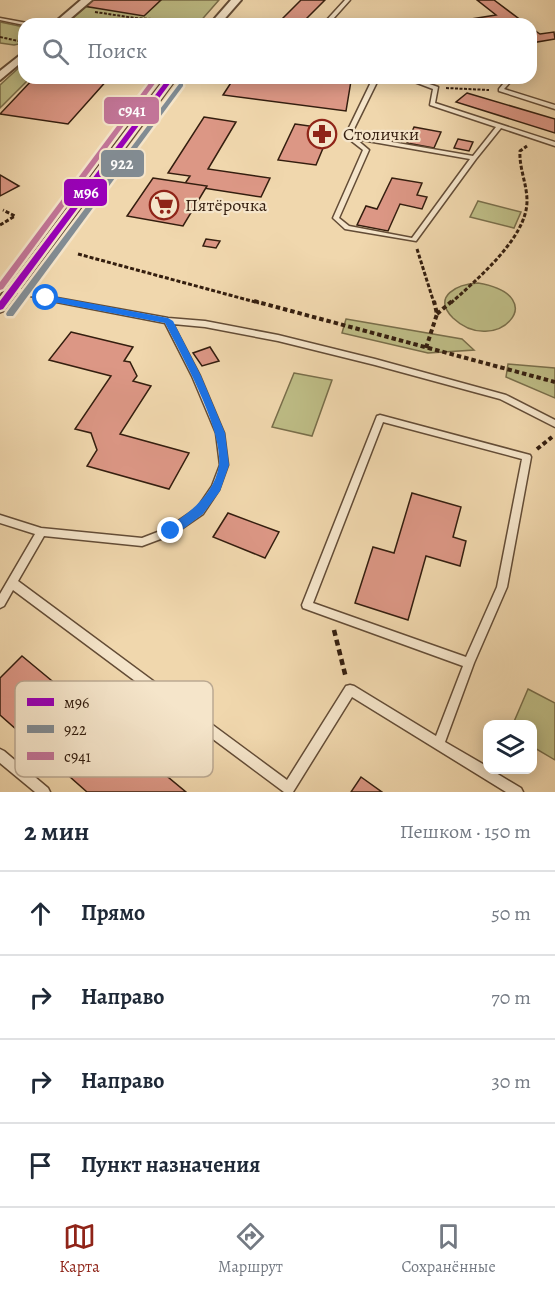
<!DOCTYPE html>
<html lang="ru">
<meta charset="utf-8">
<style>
:root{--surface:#fff;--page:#f6f6f7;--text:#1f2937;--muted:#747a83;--line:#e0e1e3;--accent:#8f2418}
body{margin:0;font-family:Alegreya,serif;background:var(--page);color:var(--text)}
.controls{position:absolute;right:18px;bottom:18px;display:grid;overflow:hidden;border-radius:12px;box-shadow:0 3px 15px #0003}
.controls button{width:54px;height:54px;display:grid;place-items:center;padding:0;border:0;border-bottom:2px solid var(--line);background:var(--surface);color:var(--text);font:30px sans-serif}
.stop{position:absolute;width:18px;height:18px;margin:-14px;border:4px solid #1a73e8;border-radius:50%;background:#fff}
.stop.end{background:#1a73e8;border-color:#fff;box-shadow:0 2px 6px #0008}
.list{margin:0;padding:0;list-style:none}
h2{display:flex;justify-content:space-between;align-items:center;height:78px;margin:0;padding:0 24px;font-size:26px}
h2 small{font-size:20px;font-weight:400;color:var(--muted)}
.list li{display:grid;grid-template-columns:39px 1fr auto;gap:18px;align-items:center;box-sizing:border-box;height:84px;padding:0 24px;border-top:2px solid var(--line)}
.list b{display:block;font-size:22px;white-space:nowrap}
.list em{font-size:20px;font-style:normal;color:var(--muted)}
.icon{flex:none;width:33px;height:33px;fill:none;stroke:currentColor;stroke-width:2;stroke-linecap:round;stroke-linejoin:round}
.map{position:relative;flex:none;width:555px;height:792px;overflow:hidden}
.search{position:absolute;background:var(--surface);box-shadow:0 3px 15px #0003;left:18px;right:18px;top:18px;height:66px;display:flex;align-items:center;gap:15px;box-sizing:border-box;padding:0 21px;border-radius:18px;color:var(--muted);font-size:22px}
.sheet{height:414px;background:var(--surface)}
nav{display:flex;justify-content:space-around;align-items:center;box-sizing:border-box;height:84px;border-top:2px solid var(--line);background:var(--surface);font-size:16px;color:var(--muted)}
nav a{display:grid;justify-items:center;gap:3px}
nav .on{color:var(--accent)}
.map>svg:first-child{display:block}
.green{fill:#bebd86;stroke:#796e4a;stroke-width:1.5}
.building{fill:#dc9785;stroke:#341e0f;stroke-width:1.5}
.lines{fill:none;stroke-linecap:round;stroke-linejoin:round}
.lane-casing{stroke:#634c36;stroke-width:3}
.street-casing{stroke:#634c36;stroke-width:4}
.path-far3{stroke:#341e0f;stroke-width:2;stroke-dasharray:3 1.5;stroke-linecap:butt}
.path-far2{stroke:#341e0f;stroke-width:3;stroke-dasharray:4 2;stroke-linecap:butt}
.path-far1{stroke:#341e0f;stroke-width:4;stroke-dasharray:4.5 3;stroke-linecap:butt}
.path{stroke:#341e0f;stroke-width:4.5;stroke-dasharray:6 4;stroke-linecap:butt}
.lane{fill:#f5e5ca;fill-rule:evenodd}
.street{fill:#f5e5ca;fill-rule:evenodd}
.bus-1-casing{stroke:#f5e5ca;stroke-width:5}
.bus-2-casing{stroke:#f5e5ca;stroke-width:5}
.bus-3-casing{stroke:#f5e5ca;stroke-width:5}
.bus-1{fill:#9900b9;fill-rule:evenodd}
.bus-2{fill:#828c93;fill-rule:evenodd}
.bus-3{fill:#c27598;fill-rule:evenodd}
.route{fill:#1a73e8}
.labels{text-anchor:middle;stroke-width:4.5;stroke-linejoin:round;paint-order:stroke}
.far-poi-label{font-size:18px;fill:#341e0f;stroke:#f5e5ca;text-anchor:start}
.key{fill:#f5e5ca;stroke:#bba992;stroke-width:1.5}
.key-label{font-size:16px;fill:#341e0f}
.line-badge{stroke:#f5e5ca;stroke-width:2}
.badge-label{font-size:16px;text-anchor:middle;font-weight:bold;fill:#fff}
</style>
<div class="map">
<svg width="555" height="792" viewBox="0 0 555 792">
<rect width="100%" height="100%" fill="#f0d7ad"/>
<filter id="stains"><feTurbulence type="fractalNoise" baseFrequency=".00333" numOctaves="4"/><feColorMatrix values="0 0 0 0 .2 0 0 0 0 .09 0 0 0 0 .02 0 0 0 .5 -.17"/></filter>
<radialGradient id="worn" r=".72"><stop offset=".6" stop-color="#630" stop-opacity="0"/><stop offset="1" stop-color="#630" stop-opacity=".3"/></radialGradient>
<g class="green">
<polygon points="94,0 219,0 198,24 66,24"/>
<polygon points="0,22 24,27 24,43 14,45 0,43"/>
<polygon points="24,63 24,78 30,78 0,108 0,85"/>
<polygon points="478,201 521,212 514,228 470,217"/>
<path d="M478,283C555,296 495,358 453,318C431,296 458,284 478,283Z"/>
<polygon points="346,319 462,339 474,350 428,353 342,333"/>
<polygon points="508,364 555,368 555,398 506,377"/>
<polygon points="294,373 332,380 312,436 272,427"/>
<polygon points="528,689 555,703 555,760 533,747 532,724 513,724"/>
</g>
<g class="building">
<polygon points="91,0 161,0 144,16 83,6"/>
<polygon points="301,0 325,0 301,24 277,24"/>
<polygon points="477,0 494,0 526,24 509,24 504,21 477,24 471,19 496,15"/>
<polygon points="531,28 540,34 554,32 555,39 531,43"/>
<polygon points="34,78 109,78 68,124 0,114"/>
<polygon points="234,78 328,78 351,81 346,111 223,95"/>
<polygon points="467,93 555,119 555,133 456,102"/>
<polygon points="204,117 236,122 208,169 270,178 261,197 184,185 190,176 168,173"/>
<polygon points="295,124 331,129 316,165 278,160"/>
<polygon points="414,127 441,132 434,148 407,143"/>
<polygon points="458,139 473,142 469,151 454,148"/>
<polygon points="0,175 19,186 0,196"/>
<polygon points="153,178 207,186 183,226 127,216"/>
<polygon points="392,178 422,183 417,195 427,197 422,209 400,204 388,231 357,225 366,206 377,209"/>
<polygon points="206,239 220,241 216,248 203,246"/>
<polygon points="71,332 133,347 124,361 130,362 137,376 133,381 151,386 120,434 189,453 169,489 87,466 97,450 91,433 75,429 111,376 49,360"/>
<polygon points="210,347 219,361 202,366 193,353"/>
<polygon points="412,493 461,507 453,537 466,541 460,566 426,556 408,620 355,603 373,547 394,553"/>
<polygon points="228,513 279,532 265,558 213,537"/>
<polygon points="22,656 186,792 87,792 0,715 0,678"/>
<polygon points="361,777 382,792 351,792"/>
</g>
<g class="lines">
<g class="lane-casing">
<g id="lane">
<polygon points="345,0 350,0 333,19 349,24 342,24 331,21 328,24 323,24"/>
<polygon points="0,18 27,23 29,24 24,25 0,20"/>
<path d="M373,78H379L351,135L473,156L496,127L430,105L433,89L404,78H412L438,87L435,103L555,142V146L501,128L476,159L416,241L345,229L333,218L363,150L345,136ZM356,139L470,159L412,238L349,226L339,218L369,150Z"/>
<polygon points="508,78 514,78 504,89 555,105 555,109 499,91 499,89"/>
<path d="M11,287H14L46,296L168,318L205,321L278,335L375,359L506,395L555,420V427L500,399L375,365L278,341L205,327L173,324L200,376L224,433L228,465L219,490L203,514L174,534L142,546L44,536L18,581L287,780L346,686L350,685L354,686L436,736L463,666L303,608L302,605L377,416L380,415L530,455L531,457L507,587L474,663L445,742L488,767V770H491L521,788L523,792H506L352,697L293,792H284L13,590L4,606L0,608V594L35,534L0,523V515L41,528L142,538L168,528L197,508L212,486L220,465L216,433L192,376L165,323L46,300L11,291L10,289ZM383,422L522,459L497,587L466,657L313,603Z"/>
<polygon points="0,749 4,751 48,788 50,792 35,792 0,763"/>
</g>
</g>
<g class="street-casing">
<g id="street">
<polygon points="81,0 92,0 64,24 53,24"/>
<polygon points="231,0 241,0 220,24 210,24"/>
<polygon points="24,52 24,60 0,80 0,71"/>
<polygon points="166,78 176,78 5,310 0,312 0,297"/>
</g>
</g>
<g class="path-far3">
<polyline points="95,12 135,18 201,22"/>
<polyline points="0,37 23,42"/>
<polyline points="446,88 489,90"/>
</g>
<g class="path-far2">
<polyline points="0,225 15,216 3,210"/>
<polyline points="417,249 434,303"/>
<polyline points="78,254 259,303"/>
<path d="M451,303C476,280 527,238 527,201C527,184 519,168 520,151L527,146"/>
</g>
<g class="path-far1">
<polyline points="254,301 555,382"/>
<polyline points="437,314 452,301"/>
<polyline points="426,348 437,314 434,301"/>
<polyline points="537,449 552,437"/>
</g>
<polyline class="path" points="334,630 346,678"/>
<use href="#lane" class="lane"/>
<use href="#street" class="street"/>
<g class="bus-1-casing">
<polygon id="bus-1" points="168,78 174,78 3,309 0,310 0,301"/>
</g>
<g class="bus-2-casing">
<polygon id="bus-2" points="181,83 183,84 183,86 13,316 7,316 6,314 7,312 179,84"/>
</g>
<g class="bus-3-casing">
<polygon id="bus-3" points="153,78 159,78 3,289 0,290 0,282"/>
</g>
<use href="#bus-1" class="bus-1"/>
<use href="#bus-2" class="bus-2"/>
<use href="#bus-3" class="bus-3"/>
</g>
<path class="route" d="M46,295L168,318L173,321L201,376L225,433L229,465L220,491L203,514L175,535H167V528C189,513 215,494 219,465C223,429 182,356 165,323L43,300V296Z"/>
<defs>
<g id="pharmacy-ring" transform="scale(1.5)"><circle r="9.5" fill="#f5e5ca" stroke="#8f2418" stroke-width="1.5"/><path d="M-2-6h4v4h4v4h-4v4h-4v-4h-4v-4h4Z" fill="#8f2418"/></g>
<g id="supermarket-ring" transform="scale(1.5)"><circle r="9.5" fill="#f5e5ca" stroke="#8f2418" stroke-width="1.5"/><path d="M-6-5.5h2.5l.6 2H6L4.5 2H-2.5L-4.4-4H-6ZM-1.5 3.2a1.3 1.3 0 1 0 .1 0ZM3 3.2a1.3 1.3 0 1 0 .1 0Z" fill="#8f2418"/></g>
</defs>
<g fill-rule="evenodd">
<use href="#pharmacy-ring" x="322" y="134"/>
<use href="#supermarket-ring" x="164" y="205"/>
</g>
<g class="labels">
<g class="far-poi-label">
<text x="343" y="140">Столички</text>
<text x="185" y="211">Пятёрочка</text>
</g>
</g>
<rect x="15" y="681" width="198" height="96" rx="9" class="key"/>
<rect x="27" y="698" width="27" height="8" fill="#9900b9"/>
<rect x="27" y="725" width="27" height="8" fill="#828c93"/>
<rect x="27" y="752" width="27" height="8" fill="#c27598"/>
<g class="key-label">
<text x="64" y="708">м96</text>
<text x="64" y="735">922</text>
<text x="64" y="762">с941</text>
</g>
<g class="line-badge">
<rect x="103" y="96" width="57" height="29" rx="6" fill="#c27598"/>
<rect x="100" y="149" width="45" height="29" rx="6" fill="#828c93"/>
<rect x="63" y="178" width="45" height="29" rx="6" fill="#9900b9"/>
</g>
<g class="badge-label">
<text x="132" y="116">с941</text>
<text x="122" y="169">922</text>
<text x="86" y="198">м96</text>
</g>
<rect width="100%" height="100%" filter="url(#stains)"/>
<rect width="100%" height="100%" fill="url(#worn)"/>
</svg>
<div class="controls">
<button><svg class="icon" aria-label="layers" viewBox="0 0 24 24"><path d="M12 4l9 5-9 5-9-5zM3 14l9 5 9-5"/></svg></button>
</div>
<div class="stop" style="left:46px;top:298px"></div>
<div class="stop end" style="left:171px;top:531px"></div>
<div class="search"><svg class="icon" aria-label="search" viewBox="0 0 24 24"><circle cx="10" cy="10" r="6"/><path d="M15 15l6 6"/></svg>Поиск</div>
</div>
<section class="sheet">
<h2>2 мин<small>Пешком · 150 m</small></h2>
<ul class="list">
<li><svg class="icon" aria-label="ahead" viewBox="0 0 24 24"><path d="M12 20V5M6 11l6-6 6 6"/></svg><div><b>Прямо</b></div><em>50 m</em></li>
<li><svg class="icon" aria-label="right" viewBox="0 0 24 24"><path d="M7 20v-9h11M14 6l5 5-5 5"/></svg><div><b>Направо</b></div><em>70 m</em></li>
<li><svg class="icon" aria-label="right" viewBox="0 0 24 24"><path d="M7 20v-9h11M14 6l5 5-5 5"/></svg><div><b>Направо</b></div><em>30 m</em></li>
<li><svg class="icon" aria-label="arrive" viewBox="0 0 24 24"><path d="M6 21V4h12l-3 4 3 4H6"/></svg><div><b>Пункт назначения</b></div></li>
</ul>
</section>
<nav>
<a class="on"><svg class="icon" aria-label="map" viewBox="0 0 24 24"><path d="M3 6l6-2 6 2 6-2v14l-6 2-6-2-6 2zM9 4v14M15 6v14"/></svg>Карта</a>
<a><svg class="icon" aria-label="directions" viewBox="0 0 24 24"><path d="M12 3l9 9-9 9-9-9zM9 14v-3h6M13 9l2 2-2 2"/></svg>Маршрут</a>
<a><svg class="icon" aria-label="saved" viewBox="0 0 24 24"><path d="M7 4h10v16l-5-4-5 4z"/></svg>Сохранённые</a>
</nav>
